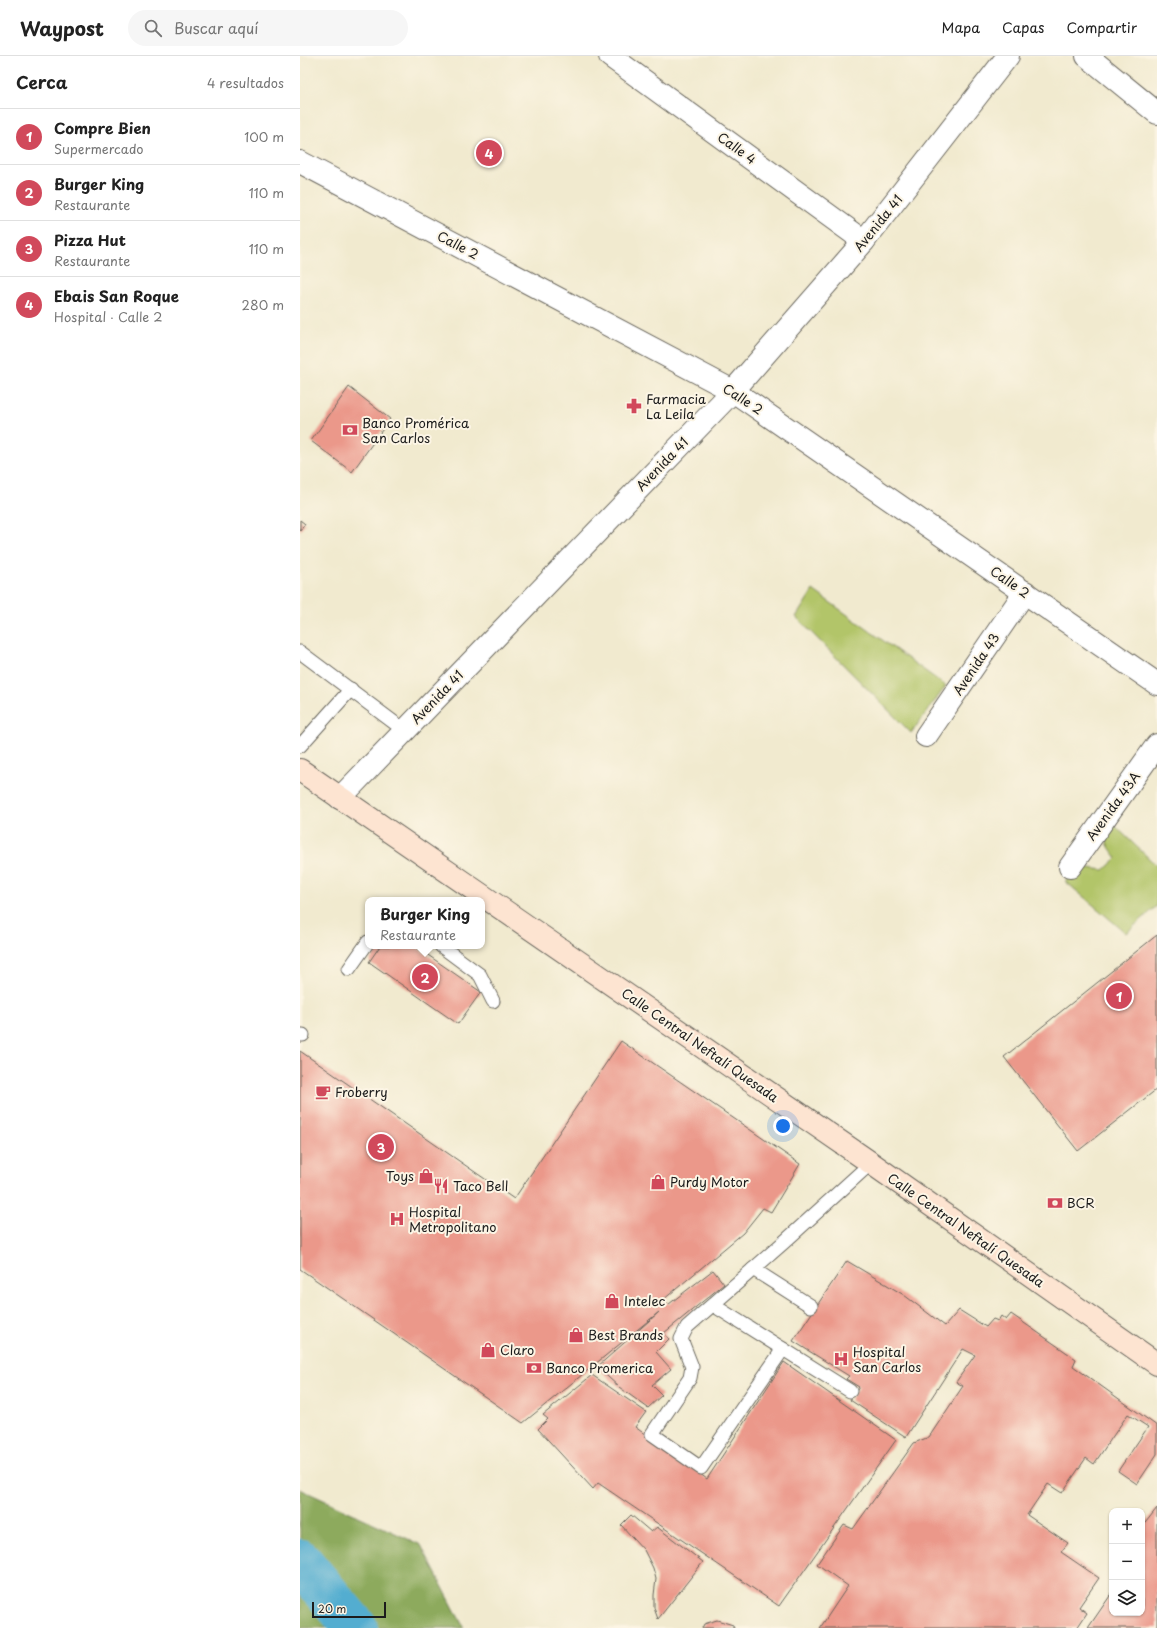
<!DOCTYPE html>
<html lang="es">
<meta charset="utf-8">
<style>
:root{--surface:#fff;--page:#f6f6f6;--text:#222;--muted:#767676;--line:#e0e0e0;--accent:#d1495b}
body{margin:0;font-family:"Playpen Sans",sans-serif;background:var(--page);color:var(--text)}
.controls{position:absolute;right:12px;bottom:12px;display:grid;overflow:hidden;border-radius:8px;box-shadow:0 1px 3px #0004}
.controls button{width:36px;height:36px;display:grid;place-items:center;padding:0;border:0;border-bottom:1px solid var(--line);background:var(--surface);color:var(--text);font:20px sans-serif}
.scale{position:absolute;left:12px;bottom:10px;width:74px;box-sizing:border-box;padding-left:4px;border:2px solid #1c1c1c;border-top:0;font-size:11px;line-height:14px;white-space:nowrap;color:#1c1c1c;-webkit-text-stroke:3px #fcf5e5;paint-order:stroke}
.you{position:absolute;left:483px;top:1070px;width:14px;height:14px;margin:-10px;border:3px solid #fff;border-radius:50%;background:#1a73e8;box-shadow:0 0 0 6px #1a73e833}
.badge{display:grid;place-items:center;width:26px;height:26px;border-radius:50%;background:var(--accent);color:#fff;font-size:13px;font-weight:700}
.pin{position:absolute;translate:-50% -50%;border:2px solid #fff;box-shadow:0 1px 4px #0006}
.popup{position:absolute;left:65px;top:841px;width:120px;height:52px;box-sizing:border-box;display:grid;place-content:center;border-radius:8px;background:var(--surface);filter:drop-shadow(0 1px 3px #0005);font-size:13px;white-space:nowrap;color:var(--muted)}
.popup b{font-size:15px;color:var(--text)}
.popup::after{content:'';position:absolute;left:50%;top:100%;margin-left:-8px;border:8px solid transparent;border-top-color:var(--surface)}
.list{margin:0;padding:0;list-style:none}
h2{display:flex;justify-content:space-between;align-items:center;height:52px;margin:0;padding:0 16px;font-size:17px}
h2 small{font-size:13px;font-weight:400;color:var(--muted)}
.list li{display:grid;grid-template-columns:26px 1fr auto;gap:12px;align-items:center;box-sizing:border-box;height:56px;padding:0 16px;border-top:1px solid var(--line)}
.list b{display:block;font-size:15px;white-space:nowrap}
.list p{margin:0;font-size:13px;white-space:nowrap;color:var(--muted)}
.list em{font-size:13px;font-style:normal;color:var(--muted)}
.icon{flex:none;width:22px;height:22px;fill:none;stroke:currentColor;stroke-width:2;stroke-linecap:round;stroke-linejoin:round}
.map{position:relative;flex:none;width:857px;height:1572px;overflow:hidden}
header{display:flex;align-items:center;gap:24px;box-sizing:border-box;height:56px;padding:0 20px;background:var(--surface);border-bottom:1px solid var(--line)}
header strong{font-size:19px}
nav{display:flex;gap:22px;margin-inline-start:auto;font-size:14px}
.search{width:280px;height:36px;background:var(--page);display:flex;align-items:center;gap:10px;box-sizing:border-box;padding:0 14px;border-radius:22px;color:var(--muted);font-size:15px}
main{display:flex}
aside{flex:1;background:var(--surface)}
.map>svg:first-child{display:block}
.green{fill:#b2c569;stroke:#677042}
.forest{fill:#8daa5d;stroke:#54633c}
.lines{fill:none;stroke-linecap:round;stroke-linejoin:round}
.river{stroke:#52add0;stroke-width:44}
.building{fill:#eb988a}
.lane-casing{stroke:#67645b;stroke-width:15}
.street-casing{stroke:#67645b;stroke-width:24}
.secondary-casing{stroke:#67645b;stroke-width:24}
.lane{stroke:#fff;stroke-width:13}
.street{stroke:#fff;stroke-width:22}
.secondary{stroke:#fde4d1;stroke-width:22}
.labels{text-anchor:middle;stroke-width:4;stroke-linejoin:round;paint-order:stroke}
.street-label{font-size:13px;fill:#1c1c1c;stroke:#fcf5e5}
.poi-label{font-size:13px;fill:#1c1c1c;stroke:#fcf5e5;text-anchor:start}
</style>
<header>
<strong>Waypost</strong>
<div class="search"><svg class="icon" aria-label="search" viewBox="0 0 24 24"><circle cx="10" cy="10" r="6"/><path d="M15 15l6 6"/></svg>Buscar aquí</div>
<nav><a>Mapa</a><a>Capas</a><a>Compartir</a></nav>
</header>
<main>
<aside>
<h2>Cerca<small>4 resultados</small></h2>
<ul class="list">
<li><span class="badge">1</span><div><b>Compre Bien</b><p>Supermercado</p></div><em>100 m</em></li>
<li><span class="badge">2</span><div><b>Burger King</b><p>Restaurante</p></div><em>110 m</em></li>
<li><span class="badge">3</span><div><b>Pizza Hut</b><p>Restaurante</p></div><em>110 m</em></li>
<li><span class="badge">4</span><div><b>Ebais San Roque</b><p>Hospital · Calle 2</p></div><em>280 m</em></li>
</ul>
</aside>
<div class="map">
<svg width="857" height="1572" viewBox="0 0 857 1572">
<rect width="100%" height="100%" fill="#fcf5e5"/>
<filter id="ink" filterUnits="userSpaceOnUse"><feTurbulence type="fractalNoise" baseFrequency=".025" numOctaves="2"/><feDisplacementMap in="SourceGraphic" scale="8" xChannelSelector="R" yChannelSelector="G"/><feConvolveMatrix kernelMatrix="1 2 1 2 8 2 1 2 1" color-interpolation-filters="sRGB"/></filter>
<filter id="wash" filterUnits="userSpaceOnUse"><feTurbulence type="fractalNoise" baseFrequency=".012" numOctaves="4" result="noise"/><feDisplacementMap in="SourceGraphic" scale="16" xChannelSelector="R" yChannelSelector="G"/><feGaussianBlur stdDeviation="0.9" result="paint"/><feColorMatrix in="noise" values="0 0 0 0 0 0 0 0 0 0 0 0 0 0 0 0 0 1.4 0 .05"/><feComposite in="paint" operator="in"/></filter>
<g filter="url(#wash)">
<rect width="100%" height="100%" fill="#f1eacf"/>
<g class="green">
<polygon points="513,534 646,630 611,677 496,561"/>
<path d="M815,770L857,810V850L826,877L765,825L781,811L804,814L817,802C810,792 805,789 807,776Z"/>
</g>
<polygon class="forest" points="0,1433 121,1489 164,1572 0,1572"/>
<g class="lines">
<polyline class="river" points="0,1505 56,1572"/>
</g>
<g id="blocks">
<g class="building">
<polygon points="49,331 90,363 52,416 11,385"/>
<polygon points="0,464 5,468 0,475"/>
<polygon points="857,879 857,1033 778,1095 704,1001"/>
<polygon points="80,890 115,890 181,936 158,968 69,906"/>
<polygon points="321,985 500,1108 471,1156 463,1152 443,1177 363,1244 369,1248 413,1214 424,1228 364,1277 369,1283 356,1296 371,1313 352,1329 362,1339 348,1352 319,1331 297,1311 359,1256 223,1367 0,1213 0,995 214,1143"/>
<polygon points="547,1205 604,1239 645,1270 659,1254 686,1271 693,1263 698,1265 701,1260 706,1264 711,1258 776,1303 773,1310 857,1370 857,1398 837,1428 818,1415 848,1371 828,1358 794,1408 786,1402 762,1437 748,1428 727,1459 768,1487 761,1496 799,1522 779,1551 787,1557 777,1572 520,1572 548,1530 517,1508 544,1469 553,1473 614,1387 629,1381 663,1330 656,1326 675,1299 663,1293 606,1381 550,1344 559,1331 546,1323 549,1320 493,1285"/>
<polygon points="484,1306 596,1384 479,1550 298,1427 293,1433 238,1373 248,1363 243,1359 292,1319 346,1356 335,1371 407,1423"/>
<polygon points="857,1452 857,1572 788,1572 812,1537 812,1557 842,1557 842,1471"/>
<polygon points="331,1459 351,1476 357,1471 403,1506 358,1563 354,1552 354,1539 356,1523 353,1512 344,1494 321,1469"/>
<polygon points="417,1564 433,1569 434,1572 402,1572 404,1568"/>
</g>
</g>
</g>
<g filter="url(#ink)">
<use href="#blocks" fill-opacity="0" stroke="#67645b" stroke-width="1"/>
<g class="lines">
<g class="lane-casing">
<g id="lane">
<polyline points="0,596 104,674"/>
<polyline points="0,690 51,633"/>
<polyline points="141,890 180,919 193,945"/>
<polyline points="49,913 68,886"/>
<polyline points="0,979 3,979"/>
<polyline points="453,1213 511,1250"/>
<polyline points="413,1249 550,1335"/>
<polyline points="483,1293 401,1412 352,1378 390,1322 392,1311 381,1283 387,1271 483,1187 571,1107"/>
</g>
</g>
<g class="street-casing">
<g id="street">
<polyline points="310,0 564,185"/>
<polyline points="787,0 857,57"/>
<polyline points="0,106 433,335 857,628"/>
<polyline points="626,680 725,536"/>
<polyline points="40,742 433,335 564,185 708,0"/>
<polyline points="770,811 857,689"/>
</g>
</g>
<g class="secondary-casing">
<polyline id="secondary" points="0,714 571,1107 857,1308"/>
</g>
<use href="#lane" class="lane"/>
<use href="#street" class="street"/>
<use href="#secondary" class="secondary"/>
</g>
</g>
<defs>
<g id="pharmacy-bare" transform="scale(1.2)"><path d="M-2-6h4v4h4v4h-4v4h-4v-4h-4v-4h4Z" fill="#d1495b" stroke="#fcf5e5" stroke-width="2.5" paint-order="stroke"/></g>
<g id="bank-bare" transform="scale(1.2)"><path d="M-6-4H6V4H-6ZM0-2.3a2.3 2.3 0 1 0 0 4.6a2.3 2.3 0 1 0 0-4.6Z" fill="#d1495b" stroke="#fcf5e5" stroke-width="2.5" paint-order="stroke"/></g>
<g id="cafe-bare" transform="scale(1.2)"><path d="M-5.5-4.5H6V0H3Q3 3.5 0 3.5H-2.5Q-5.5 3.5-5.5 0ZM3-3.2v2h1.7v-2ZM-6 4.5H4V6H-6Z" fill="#d1495b" stroke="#fcf5e5" stroke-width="2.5" paint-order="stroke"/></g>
<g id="shop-bare" transform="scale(1.2)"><path d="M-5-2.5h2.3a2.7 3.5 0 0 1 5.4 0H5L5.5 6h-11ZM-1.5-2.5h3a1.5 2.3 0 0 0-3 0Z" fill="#d1495b" stroke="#fcf5e5" stroke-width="2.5" paint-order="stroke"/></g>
<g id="restaurant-bare" transform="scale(1.2)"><path d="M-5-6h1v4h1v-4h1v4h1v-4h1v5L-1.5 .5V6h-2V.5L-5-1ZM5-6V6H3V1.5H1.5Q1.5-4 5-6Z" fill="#d1495b" stroke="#fcf5e5" stroke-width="2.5" paint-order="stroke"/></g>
<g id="hospital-bare" transform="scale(1.2)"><path d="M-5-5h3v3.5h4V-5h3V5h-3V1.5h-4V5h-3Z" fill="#d1495b" stroke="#fcf5e5" stroke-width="2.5" paint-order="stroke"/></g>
</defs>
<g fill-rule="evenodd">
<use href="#pharmacy-bare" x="334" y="350"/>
<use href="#bank-bare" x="50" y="374"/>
<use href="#cafe-bare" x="23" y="1036"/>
<use href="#shop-bare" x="126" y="1120"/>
<use href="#shop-bare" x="358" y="1126"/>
<use href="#restaurant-bare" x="141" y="1130"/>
<use href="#bank-bare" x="755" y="1147"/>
<use href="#hospital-bare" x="97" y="1163"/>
<use href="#shop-bare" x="312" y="1245"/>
<use href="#shop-bare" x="276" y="1279"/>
<use href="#shop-bare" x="188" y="1294"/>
<use href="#hospital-bare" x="541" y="1303"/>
<use href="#bank-bare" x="234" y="1312"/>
</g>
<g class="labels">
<g class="street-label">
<text transform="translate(437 92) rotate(36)" y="5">Calle 4</text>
<text transform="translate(578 167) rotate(-51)" y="5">Avenida 41</text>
<text transform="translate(158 189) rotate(28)" y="5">Calle 2</text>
<text transform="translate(443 343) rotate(33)" y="5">Calle 2</text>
<text transform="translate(362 408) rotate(-46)" y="5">Avenida 41</text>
<text transform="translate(710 526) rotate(35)" y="5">Calle 2</text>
<text transform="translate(676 608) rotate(-56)" y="5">Avenida 43</text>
<text transform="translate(137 641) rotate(-46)" y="5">Avenida 41</text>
<text transform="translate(813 750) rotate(-54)" y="5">Avenida 43A</text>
<text transform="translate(400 989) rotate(35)" y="5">Calle Central Neftalí Quesada</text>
<text transform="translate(666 1174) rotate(35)" y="5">Calle Central Neftalí Quesada</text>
</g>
<g class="poi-label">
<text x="346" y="348">Farmacia<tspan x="346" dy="15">La Leila</tspan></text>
<text x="62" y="372">Banco Promérica<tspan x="62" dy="15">San Carlos</tspan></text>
<text x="35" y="1041">Froberry</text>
<text x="114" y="1125" text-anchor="end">Toys</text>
<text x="370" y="1131">Purdy Motor</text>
<text x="153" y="1135">Taco Bell</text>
<text x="767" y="1152">BCR</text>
<text x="109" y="1161">Hospital<tspan x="109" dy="15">Metropolitano</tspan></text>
<text x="324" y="1250">Intelec</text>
<text x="288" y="1284">Best Brands</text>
<text x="200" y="1299">Claro</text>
<text x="553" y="1301">Hospital<tspan x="553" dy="15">San Carlos</tspan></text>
<text x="246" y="1317">Banco Promerica</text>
</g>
</g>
</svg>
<div class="controls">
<button>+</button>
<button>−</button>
<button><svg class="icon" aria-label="layers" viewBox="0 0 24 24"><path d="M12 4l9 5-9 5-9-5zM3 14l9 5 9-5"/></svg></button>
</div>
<div class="scale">20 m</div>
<div class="you"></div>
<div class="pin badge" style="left:819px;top:940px">1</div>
<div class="pin badge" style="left:125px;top:921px">2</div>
<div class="popup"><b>Burger King</b>Restaurante</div>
<div class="pin badge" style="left:81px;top:1091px">3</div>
<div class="pin badge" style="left:189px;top:97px">4</div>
</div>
</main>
